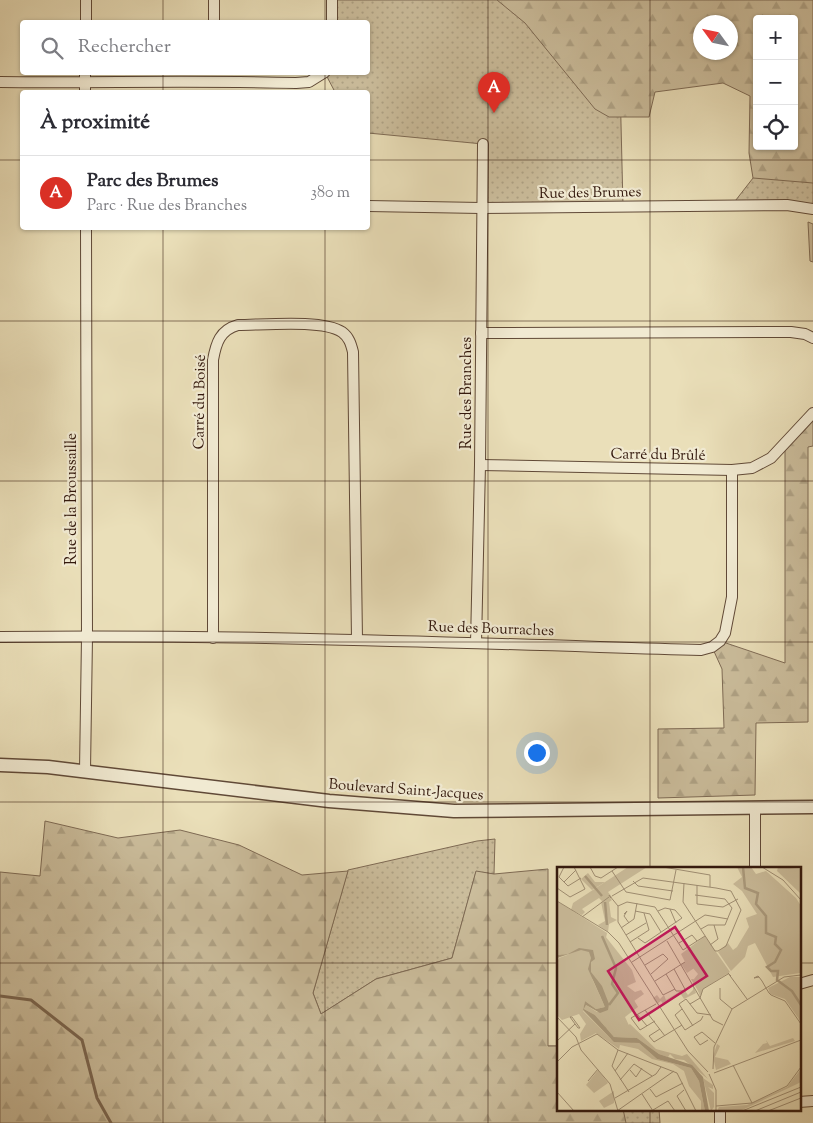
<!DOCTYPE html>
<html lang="fr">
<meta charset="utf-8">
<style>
:root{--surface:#fff;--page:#f7f7f7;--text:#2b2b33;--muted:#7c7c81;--line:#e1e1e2;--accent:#d93025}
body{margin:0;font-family:"Sorts Mill Goudy",serif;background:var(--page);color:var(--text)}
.controls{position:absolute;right:15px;top:15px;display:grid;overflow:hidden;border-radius:5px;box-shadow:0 1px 4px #0004}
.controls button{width:45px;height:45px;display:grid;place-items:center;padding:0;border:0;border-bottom:1px solid var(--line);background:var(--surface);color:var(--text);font:25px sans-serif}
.compass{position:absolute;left:693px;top:15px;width:45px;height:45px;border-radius:50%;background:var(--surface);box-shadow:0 1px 4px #0004;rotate:303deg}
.you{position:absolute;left:536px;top:752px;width:18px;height:18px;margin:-12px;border:4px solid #fff;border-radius:50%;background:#1a73e8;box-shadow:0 0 0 8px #1a73e833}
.badge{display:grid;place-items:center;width:32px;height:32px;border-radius:50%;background:var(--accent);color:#fff;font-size:16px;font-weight:700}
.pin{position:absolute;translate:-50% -41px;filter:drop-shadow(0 1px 2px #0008)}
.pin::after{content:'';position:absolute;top:26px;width:18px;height:15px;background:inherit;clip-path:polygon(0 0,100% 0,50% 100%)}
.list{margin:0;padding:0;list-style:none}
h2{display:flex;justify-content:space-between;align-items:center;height:65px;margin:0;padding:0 20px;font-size:21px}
h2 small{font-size:16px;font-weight:400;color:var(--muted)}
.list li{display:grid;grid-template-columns:32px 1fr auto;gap:15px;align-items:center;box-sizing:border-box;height:75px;padding:0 20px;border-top:1px solid var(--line)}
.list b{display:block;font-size:19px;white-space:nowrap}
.list p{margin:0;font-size:16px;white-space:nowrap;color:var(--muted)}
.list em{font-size:16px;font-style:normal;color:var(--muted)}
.icon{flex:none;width:28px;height:28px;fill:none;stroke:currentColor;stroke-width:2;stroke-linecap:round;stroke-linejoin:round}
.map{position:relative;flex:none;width:813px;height:1123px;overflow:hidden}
.search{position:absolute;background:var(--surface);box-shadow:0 1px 4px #0004;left:20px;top:20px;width:350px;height:55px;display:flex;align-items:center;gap:12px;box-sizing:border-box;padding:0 18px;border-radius:5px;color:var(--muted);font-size:19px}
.panel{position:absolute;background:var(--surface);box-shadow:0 1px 4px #0004;left:20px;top:90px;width:350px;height:140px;border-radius:5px}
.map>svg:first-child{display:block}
.grass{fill:url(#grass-dots);stroke:#7e6a54}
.forest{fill:url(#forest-firs);stroke:#7e6a54;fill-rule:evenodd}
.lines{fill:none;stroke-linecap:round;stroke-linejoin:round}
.stream{stroke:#7b6650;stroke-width:3}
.minor-casing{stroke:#604937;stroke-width:12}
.tertiary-casing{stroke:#604937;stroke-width:15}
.minor{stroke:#f1ead2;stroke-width:10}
.tertiary{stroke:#f1ead2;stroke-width:12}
.grid{fill:none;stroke:#32170c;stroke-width:1;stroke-opacity:0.55}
.labels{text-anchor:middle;stroke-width:4.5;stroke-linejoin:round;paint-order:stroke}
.street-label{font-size:15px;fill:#32170c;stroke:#f1ead2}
.inset-river{fill:none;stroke:#ab9b7e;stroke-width:2.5}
.inset-road{fill:none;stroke:#a08f74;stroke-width:1}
.view{fill:#c2185b;fill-opacity:0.15;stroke:#c2185b;stroke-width:2.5}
.inset-edge{fill:none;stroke:#32170c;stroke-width:2.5}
</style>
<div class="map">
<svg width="813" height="1123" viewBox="0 0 813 1123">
<defs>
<pattern id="grass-dots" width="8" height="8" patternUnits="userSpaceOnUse" patternTransform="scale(1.25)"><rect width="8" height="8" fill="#cbbd9c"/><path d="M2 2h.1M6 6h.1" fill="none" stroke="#afa285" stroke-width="1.8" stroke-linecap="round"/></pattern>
<pattern id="forest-firs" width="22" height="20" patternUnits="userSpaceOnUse" patternTransform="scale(1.25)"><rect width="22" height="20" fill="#cbbd9c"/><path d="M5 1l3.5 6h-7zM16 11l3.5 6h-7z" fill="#afa285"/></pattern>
</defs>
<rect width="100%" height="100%" fill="#eadfb9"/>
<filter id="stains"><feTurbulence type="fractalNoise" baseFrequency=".004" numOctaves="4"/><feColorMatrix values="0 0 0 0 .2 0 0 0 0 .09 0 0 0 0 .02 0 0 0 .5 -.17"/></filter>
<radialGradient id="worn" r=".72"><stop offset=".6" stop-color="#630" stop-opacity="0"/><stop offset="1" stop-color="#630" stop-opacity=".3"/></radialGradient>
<g class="grass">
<polygon points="332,0 618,0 623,206 481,208 483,144 368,133 368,92 335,92 325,73 368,72 368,22 332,22"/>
<polygon points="813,102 813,209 732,205 778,146 794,146"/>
<polygon points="495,839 494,874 476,872 452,958 376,979 321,1014 313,993 348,870 477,841"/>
<polygon points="547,1046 558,1046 558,1109 659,1109 660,1123 538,1123"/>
</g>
<g class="forest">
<path d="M497,0H813V183L753,178L749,153L750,96L723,83L655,92L649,117H609L595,109L525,23ZM757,19H794V146H757ZM700,22H730V52H700Z"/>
<polygon points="808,222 813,224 813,262 810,261"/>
<polygon points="813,413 813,446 808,447 808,722 756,723 755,795 658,798 658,729 724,728 722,669 712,647 723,642 785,663 785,444"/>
<polygon points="45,821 118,838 180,830 239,845 302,875 348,871 313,993 321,1014 376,979 452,958 476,871 494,874 548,869 548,1046 558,1046 558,1109 623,1109 626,1123 0,1123 0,872 40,876"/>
</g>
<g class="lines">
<polyline class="stream" points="0,996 31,1000 82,1040 97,1098 111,1123"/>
<g class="minor-casing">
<g id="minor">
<polyline points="214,0 214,22"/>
<polyline points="332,0 332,22"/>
<polyline points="86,22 86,0"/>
<path d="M0,82C99,83 197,80 296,83L309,82L325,72"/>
<polyline points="85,92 85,72"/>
<polyline points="368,206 481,208 787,205 813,209"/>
<polyline points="481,333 791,332 805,334 813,338"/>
<polyline points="480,465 732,470 752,468 771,458 813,413"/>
<path d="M0,637C234,634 467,643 701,650L712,647L720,641L725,633L732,597V470"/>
<path d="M213,638V360C216,343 220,330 238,325C263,325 323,319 342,332C349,337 351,344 353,352L357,639"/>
<polyline points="476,643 480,465 483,144"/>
<polyline points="85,771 87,637 86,228"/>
<polyline points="755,868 755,807"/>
<polyline points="799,984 813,980"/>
<polyline points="799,1102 813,1101"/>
<polyline points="720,1109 720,1123"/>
</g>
</g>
<g class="tertiary-casing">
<polyline id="tertiary" points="0,765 48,767 329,801 454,811 813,807"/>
</g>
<use href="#minor" class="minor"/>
<use href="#tertiary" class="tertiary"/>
</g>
<path class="grid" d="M163,0V22M325,0V22M488,0V1123M650,0V868M163,72V92M325,72V92M0,160H22M368,160H813M163,228V1123M325,228V1123M0,321H813M0,481H813M0,642H813M0,802H813M0,963H558M799,963H813M650,1109V1123"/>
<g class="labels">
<g class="street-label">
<text transform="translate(590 192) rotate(-1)" y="5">Rue des Brumes</text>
<text transform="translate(466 393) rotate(-90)" y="5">Rue des Branches</text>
<text transform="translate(199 402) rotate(-89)" y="5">Carré du Boisé</text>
<text transform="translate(658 454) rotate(1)" y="5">Carré du Brûlé</text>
<text transform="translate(71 499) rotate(-90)" y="5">Rue de la Broussaille</text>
<text transform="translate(491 628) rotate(2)" y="5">Rue des Bourraches</text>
<text transform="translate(406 789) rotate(4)" y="5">Boulevard Saint-Jacques</text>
</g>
</g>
<g transform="translate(557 867)">
<rect width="244" height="244" fill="#eadfb9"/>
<path d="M71,0H90L51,25L55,30L53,32L45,34L42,31L25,42L28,45L25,48L14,43L16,36ZM221,0L244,2V27L220,4ZM0,34L50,66L49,71L65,94L67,116L81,140L68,150L78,171L48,161L46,123L11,87L0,88ZM148,69L173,105L146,122L144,129L134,112L147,113L146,95L130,106L124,97L128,95L124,87ZM236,171L238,174L198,186L206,177L210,176L209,173L213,179ZM160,177L163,179L158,190L171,193L174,197L159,203L156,190ZM244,202V215L240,217L183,244H160L162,240L190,238L230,220ZM41,203L51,216L37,226L29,218ZM57,224V236L47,241L42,234Z" fill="#cbbd9c"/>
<path d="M180,0H194L199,7L209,4L239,31L244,39L243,106L216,110L198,76L191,79L188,90L174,104L161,85L171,76L176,83L180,80L192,60L189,51L200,47L185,24L176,17L185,10ZM31,6L38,15H48L35,23L24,12ZM52,30L55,33L52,35L54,50L60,53L52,57L51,65L41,58L48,54L44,35ZM45,65L75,103L79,115L70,119L78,125L84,123L87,127L77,134L81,140L78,139L64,151L53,149L50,152L68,160L73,157L99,182L125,189L130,187L151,212L127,193L118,192L113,187L111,190L102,187L80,171L57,170L38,148L27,142L29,138L40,145L52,141L45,119L34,105V95L38,92L36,83L22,81L4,88L11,79L4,74L10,71L34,77L43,75ZM152,78L170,104L146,121L143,129L137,112L141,107L135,100L141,81L148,83ZM24,83H29L34,89L31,96L32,105L48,140L39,142L28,134L26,144L54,172L82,176L100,192L134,201L142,214L148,244H144V234L132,219L127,204L116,197L95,192L81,182L63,178L62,182L39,166L24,174L23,167L29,157L22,147L5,153L0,148V95L2,91ZM233,110H244V155L228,132L213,127L211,121ZM136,117L139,126L127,132L123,126L106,137L104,134L100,137L96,131L100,128L103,132L107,128L109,133L122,125L128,124L131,128L136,123ZM146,211L156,218V222L151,220L157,226V240L154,244Z" fill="#cbbd9c"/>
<path d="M22,81L36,83L38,92L34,95V105L45,119L52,137L51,143L43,146L29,138L27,142L38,148L57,170L80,171L102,187L135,198L146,210L152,244H148L142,214L134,201L100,192L82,176L57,175L26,143L28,134L39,142L48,140L31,102L34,91L32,85L24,83L0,91V88L11,87Z" fill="#ab9b7e"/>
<path class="inset-river" d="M186,0L188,21L201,26L199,37L209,49V66L219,70L218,77L224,83L218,95L210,100L214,104H221L220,113L235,124L244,138M28,9L45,29M48,35L50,58M45,69L59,101L55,117L61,126L52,138"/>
<path class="inset-road" d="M7,0L2,10L11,19L24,11M33,0L38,9L44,11L61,0M106,0L153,8V20M205,0L226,13L244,33M55,4L69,25L113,33L119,3M76,14L81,19L116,24M7,15L19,3M140,18V37L166,40L181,32M0,21L13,30L28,22L17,0M138,28L168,32L175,41L168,58H151L144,62M55,29L86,11L159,21L174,24L184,43L169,79L161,84H158L126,35L127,16M54,31L52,28L61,39M0,34L51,65L62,76L131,184L151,205M113,42L119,56M78,44L93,47L104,65M67,47L70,44L67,49L72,56M25,50L52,30M64,61L77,52L80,36M69,68L89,56M81,71L88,76L125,51L118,43L108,41L101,44M110,74L156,153L166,158M73,75L92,63L87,46M122,76L135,68L140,74M153,78L161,72L157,58M75,95L148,48L171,52M88,98L106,87L111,92L94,107M109,107L119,124H129L117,102M174,109L171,106L190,132M202,110L197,111L201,109L202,110L205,114L209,121L212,126L214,128L228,134L244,157M98,114L128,95M163,121V132L175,142M118,122L106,128L61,55V39L70,35L98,40L126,83L148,69M133,137L143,131L146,122L171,107M125,142L118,148L128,163L144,153L146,149M88,143L108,169M80,147L90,159M0,150L19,170L24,183L53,217L61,244M13,150H15L23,161H21ZM98,154L83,163L74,151L99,137M136,159L122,137L129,132L140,146L154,148M103,162L92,169L97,175L125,158M151,173L143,178L137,170L145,165L158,176M0,174L18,157M61,183L55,199L72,225M0,195L15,180L40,167L61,183L120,206L139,244M176,198L195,236M156,202L157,180L175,142L227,110L244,108M73,203L79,210L85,201M58,204L71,186M157,206L244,173M152,207L159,223V244M63,213L77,197L95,209M31,214L41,202M93,222L99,230L126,216M127,223L120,229L129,244M0,225L17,244M85,227L96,244M58,231L99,207L104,200M159,239L195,236L230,219L244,200M96,243L111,234L118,244M60,244L117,204M185,244L244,220M198,244L244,225M211,244L244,231"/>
<path class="view" d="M118,60L150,109L82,153L51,104Z"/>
<rect width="244" height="244" class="inset-edge"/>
</g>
<rect width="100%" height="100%" filter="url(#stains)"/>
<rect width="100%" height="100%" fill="url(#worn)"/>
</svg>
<div class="controls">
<button>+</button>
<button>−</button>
<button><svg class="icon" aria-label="locate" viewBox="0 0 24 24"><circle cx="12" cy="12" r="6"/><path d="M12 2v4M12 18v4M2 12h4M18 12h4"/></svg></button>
</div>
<svg class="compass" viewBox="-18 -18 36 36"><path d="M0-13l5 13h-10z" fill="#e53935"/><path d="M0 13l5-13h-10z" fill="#7c7c81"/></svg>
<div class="you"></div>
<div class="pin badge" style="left:494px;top:113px">A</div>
<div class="search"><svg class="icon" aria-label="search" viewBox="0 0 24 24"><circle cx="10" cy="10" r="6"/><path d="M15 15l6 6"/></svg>Rechercher</div>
<section class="panel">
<h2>À proximité<small></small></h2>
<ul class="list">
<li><span class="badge">A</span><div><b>Parc des Brumes</b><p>Parc · Rue des Branches</p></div><em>380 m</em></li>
</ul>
</section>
</div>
